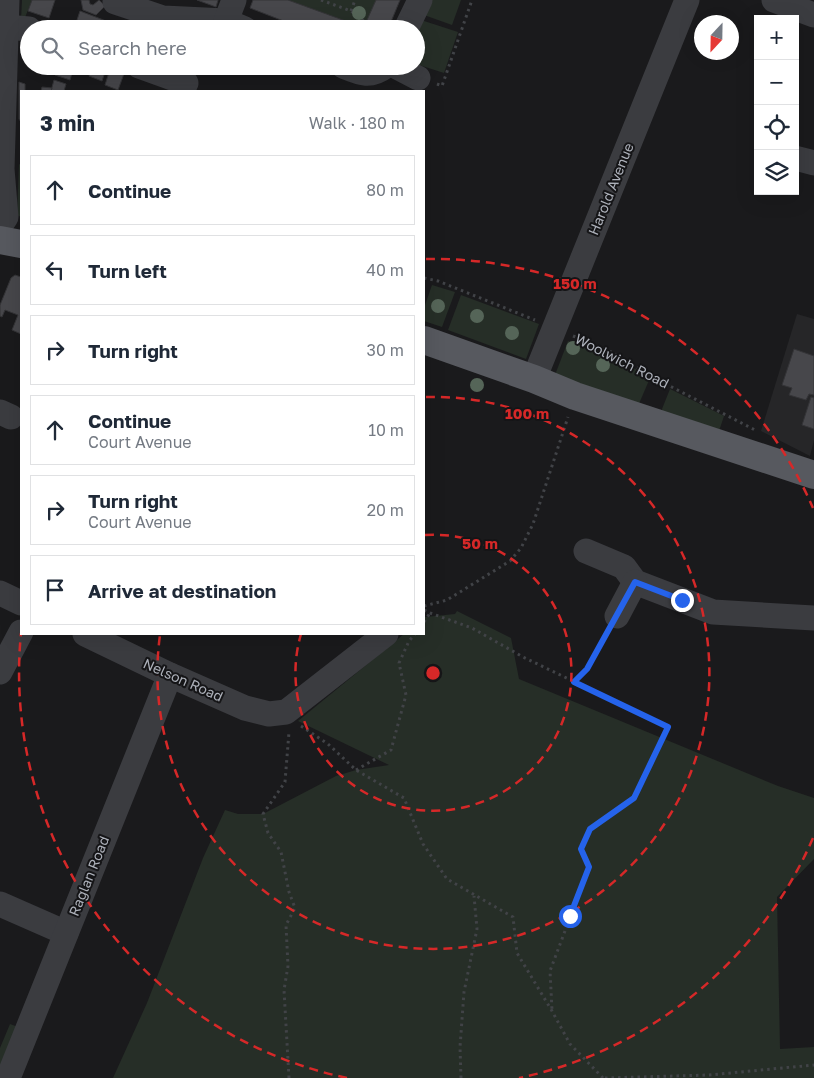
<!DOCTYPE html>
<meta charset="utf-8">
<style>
:root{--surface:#fff;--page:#f2f2f3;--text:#1f2937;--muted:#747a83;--line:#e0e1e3}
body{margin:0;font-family:"Golos Text",sans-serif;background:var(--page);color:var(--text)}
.controls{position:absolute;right:15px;top:15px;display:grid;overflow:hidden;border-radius:0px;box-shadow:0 5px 20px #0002}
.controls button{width:45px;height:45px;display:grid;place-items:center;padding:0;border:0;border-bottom:1px solid var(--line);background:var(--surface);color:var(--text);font:25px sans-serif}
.compass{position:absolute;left:694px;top:15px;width:45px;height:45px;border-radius:50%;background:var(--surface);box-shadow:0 5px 20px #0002;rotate:202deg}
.stop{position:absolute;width:15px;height:15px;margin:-11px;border:4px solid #2563eb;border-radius:50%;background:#fff}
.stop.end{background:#2563eb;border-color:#fff;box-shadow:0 1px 5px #0008}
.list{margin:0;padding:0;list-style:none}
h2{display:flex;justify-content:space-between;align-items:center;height:65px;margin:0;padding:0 20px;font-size:21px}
h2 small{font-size:16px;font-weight:400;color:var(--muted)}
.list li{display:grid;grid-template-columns:32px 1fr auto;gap:15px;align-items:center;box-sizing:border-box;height:70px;margin:0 10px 10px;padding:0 10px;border:1px solid var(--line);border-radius:0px}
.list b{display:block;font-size:19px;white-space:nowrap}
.list p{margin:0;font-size:16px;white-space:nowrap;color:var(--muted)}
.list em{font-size:16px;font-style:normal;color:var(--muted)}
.icon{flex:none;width:28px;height:28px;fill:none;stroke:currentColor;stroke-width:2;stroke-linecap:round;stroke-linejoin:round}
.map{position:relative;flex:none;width:814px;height:1078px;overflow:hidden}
.search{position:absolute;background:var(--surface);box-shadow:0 5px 20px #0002;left:20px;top:20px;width:405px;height:55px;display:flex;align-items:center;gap:12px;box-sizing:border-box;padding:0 18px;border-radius:28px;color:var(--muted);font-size:19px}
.panel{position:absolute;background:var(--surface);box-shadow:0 5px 20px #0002;left:20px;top:90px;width:405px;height:545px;border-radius:0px}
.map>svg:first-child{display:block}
.built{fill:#262628}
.green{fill:#262e27}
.building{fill:#47474b;stroke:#343437}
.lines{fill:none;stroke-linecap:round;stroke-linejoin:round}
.path{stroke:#414347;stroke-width:3;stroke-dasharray:2.5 4;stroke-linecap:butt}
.minor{stroke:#3b3c40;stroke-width:25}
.major{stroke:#57595f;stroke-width:28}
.tree{fill:#556558}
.route{stroke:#2563eb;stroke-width:6}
.ring{fill:none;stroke:#d62828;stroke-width:2.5;stroke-dasharray:9 6}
.labels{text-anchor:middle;stroke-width:4;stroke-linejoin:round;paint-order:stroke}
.street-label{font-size:14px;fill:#adb1ba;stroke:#151517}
.centre{fill:#d62828;stroke:#151517;stroke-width:2.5}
.ring-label{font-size:15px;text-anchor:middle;font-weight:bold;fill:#d62828;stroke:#151517;stroke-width:4;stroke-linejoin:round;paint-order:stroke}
</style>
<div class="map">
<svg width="814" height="1078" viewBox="0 0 814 1078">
<rect width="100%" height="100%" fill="#1a1a1c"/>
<polygon class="built" points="797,314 814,319 814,440 810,456 761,431"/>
<g class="green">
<polygon points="22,0 32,0 24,20 21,20"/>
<polygon points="288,0 377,0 365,28"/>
<polygon points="432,0 461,0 452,25 424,15"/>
<polygon points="421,20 458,32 444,73 416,64 416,32"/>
<polygon points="19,164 21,165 21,217 17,215"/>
<polygon points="432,285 455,292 442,327 424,321 424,308"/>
<polygon points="461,295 539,324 526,359 448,330"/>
<polygon points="568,341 626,363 650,378 638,406 555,375"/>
<polygon points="670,389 724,416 718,434 663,414 662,409"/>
<polygon points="457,611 511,638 519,679 778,786 814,798 814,859 777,897 780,1049 814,1047 814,1078 113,1078 147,1003 203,858 225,810 238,814 263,814 336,776 356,770 389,765 298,721 404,634 424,634 425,617 455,614"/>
<polygon points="10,1024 18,1027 0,1067 0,1048"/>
</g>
<g class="building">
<polygon points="32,0 55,0 49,18 28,11"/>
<polygon points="81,0 89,0 90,4 93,5 99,0 105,6 96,15 83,10"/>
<polygon points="197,0 218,0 216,7"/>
<polygon points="253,0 288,0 365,28 304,29 250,8"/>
<polygon points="376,0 400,0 388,29 367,20"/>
<polygon points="80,11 127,29 83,29 75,26"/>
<polygon points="58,66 74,66 70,80 55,75"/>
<polygon points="93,66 107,66 102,81 89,76"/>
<polygon points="111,66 125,71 118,90 105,85"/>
<polygon points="54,80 66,84 64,91 51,91"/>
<polygon points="19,82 25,84 25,91 21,91 21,122 19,119"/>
<polygon points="42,87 52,88 51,91 41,91"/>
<polygon points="15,275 21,277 21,334 12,330 18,315 5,310 2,317 0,316 0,305 11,278"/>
<polygon points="794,349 814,356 814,395 809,394 806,400 789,395 792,388 782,385"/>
<polygon points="811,397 814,398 814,429 802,425"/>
</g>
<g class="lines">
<g class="path">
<polyline points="321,0 351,11 366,23 381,29"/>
<polyline points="351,11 355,0"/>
<polyline points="437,84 442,86 472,0"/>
<polyline points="424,278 438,281 535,320"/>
<polyline points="573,336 611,352 662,382 757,431"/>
<polyline points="424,606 447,600 510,561 521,548 533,524 568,417"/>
<polyline points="424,610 430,613 472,628 523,657 668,727 634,798 590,829 581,849 589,867 550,971 552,1010"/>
<polyline points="424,622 430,613"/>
<polyline points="575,682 587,669 607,634"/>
<polyline points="301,726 328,744 356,770 404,798 423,844 447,879 513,917 517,953 552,1011 570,1044 603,1078"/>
<polyline points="356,770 391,750 406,695 399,663 409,641 415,634"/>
<polyline points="289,1078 284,990 288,966 286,925 295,908 289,892 281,852 268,833 263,814 285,782 289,732"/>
<polyline points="461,1078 460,1047 464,992 477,929 474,896"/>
<polyline points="605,1078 709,1075 814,1065"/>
</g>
<g class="minor">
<polyline points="774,0 814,15"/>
<polyline points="115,2 163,18 226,21 245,29"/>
<polyline points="226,21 234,0"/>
<polyline points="6,27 29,29"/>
<polyline points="406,29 420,0"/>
<polyline points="139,66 186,83"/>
<path d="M343,66C360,73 370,78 386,66"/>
<polyline points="395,66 418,78"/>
<polyline points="795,158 814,163"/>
<polyline points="0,226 6,217 2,169 7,0"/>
<polyline points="534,379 687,0"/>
<polyline points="0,412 11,417"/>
<polyline points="586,551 624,567 635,582 713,612 814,618"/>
<polyline points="0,593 21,603"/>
<polyline points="617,616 635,582"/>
<polyline points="85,634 170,675 245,708 269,714 286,712 386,634"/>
<polyline points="0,672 21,632"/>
<polyline points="0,904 66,933"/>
<polyline points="8,1078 170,675"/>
</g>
<g class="major">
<polyline points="0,240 21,244"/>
<polyline points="424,340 534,379 575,396 814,475"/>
</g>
</g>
<g class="tree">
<circle cx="359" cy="13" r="7"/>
<circle cx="438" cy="306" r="7"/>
<circle cx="477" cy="316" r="7"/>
<circle cx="512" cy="333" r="7"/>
<circle cx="573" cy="348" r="7"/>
<circle cx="603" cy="365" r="7"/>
<circle cx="477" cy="385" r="7"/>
</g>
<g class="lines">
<polyline class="route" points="570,916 589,867 581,849 590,829 634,798 668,727 574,682 587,669 635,582 682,600"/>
</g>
<g class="ring">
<path d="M425 535A138 138 0 1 1 301 634"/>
<path d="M426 397A276 276 0 1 1 160 635"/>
<path d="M813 838A414 414 0 0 1 519 1078M347 1078A414 414 0 0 1 21 633M426 259A414 414 0 0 1 813 508"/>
</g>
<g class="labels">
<g class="street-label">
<text transform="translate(611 189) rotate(-68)" y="5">Harold Avenue</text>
<text transform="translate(622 361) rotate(27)" y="5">Woolwich Road</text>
<text transform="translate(183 680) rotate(24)" y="5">Nelson Road</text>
<text transform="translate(89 876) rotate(-68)" y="5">Raglan Road</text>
</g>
</g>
<circle cx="433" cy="673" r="8" class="centre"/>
<g class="ring-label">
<text x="575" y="289">150 m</text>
<text x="527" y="419">100 m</text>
<text x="480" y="549">50 m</text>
</g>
</svg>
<div class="controls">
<button>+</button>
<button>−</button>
<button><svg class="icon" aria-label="locate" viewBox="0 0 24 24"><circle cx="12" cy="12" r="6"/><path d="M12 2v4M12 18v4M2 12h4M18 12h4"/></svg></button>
<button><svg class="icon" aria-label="layers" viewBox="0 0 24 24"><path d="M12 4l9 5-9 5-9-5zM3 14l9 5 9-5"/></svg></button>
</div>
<svg class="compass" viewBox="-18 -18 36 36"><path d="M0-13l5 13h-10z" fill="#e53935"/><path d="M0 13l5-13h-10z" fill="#747a83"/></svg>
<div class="stop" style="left:570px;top:916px"></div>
<div class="stop end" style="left:682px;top:600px"></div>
<div class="search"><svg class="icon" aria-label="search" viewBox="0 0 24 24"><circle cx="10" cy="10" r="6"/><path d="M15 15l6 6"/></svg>Search here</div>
<section class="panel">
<h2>3 min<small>Walk · 180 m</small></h2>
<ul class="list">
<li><svg class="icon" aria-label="ahead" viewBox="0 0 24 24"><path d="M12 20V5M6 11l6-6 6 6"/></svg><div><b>Continue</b></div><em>80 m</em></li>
<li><svg class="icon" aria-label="left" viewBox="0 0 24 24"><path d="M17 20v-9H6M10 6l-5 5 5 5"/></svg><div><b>Turn left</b></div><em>40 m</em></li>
<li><svg class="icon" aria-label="right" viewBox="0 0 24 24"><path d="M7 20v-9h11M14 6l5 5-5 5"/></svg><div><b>Turn right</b></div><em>30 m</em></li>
<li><svg class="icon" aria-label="ahead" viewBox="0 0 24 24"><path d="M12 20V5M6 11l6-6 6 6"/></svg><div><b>Continue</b><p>Court Avenue</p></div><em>10 m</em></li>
<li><svg class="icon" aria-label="right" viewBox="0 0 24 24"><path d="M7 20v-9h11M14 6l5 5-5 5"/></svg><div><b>Turn right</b><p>Court Avenue</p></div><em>20 m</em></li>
<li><svg class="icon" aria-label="arrive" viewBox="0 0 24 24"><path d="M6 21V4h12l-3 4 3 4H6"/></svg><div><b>Arrive at destination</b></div></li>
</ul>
</section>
</div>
